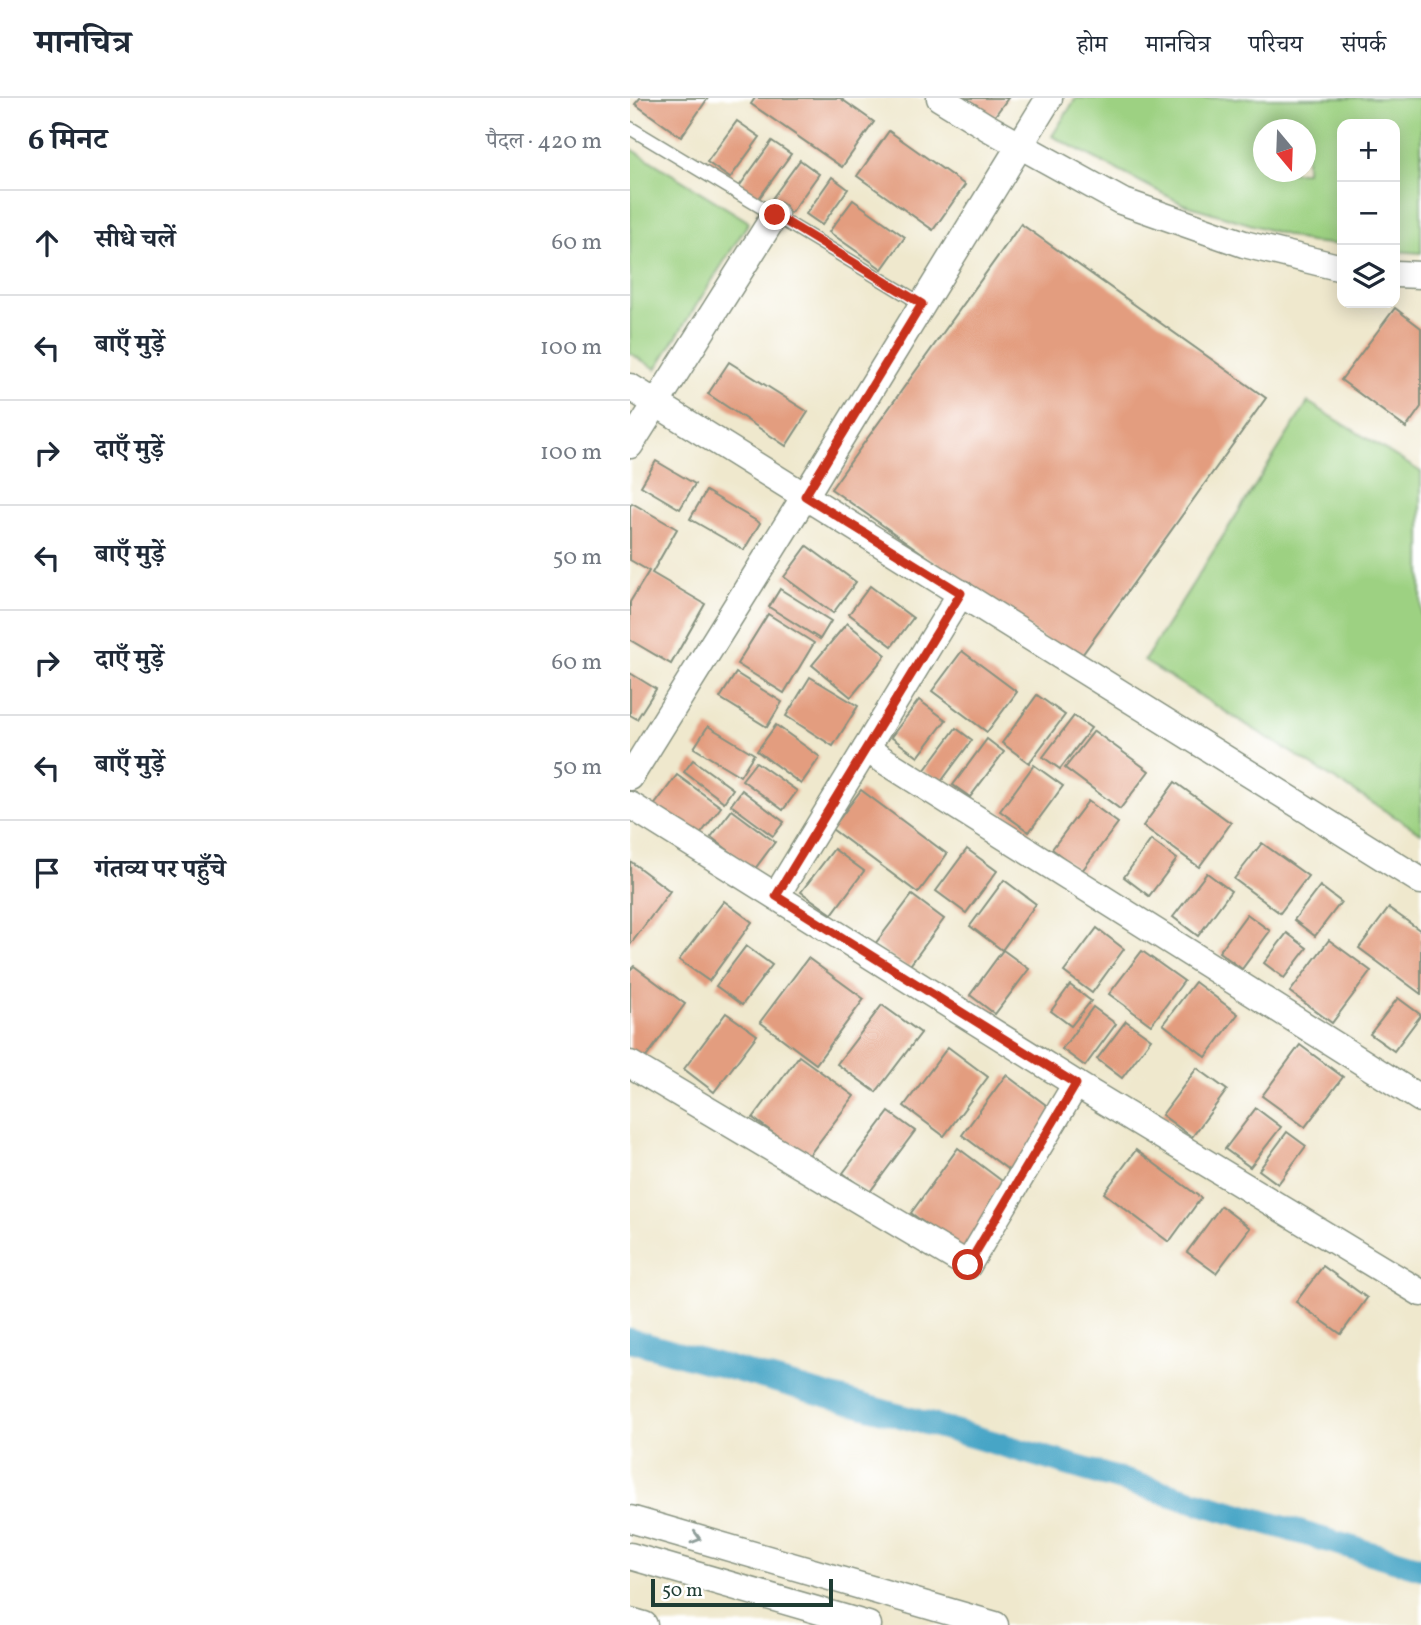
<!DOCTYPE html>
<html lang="hi">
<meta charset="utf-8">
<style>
:root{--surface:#fff;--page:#f2f2f3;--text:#1f2937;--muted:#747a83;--line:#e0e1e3}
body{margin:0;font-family:Vollkorn,"Noto Serif Devanagari",serif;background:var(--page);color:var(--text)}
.controls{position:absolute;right:21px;top:21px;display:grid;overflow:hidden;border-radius:14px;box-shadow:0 4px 18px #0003}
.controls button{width:63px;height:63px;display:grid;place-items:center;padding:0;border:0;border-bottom:2px solid var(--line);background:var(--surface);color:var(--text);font:35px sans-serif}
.compass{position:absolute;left:623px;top:21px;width:63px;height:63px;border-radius:50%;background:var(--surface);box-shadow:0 4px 18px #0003;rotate:161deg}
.scale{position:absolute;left:21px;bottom:18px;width:182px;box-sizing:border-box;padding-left:7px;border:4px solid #1f3d34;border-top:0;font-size:19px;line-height:24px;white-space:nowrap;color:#1f3d34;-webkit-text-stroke:5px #fff;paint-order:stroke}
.stop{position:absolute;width:21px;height:21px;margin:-16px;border:5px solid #c8321e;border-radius:50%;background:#fff}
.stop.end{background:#c8321e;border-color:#fff;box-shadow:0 2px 7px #0008}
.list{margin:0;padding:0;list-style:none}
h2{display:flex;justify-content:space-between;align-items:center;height:91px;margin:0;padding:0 28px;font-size:30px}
h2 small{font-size:23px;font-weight:400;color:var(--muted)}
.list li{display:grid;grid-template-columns:46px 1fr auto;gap:21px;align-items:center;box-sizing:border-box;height:105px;padding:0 28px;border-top:2px solid var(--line)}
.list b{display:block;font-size:26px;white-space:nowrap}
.list em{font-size:23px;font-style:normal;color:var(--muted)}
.icon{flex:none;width:38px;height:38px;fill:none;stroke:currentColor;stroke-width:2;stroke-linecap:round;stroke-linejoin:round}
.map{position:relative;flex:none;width:791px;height:1527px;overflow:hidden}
header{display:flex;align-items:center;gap:42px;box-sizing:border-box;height:98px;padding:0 35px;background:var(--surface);border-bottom:2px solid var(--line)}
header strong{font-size:33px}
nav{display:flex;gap:38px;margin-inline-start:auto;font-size:24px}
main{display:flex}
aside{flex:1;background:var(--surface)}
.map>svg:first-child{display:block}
.green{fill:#9dd182;stroke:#5e875b;stroke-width:2;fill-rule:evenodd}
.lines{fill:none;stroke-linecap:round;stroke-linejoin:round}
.canal{stroke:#47a5c6;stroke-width:24}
.building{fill:#e39d7f}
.service-casing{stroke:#879280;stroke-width:15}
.minor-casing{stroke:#879280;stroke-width:29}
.service{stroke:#fff;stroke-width:12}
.minor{stroke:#fff;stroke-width:26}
.oneway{stroke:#8f9e9a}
.route{stroke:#c8321e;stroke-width:9}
</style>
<header>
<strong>मानचित्र</strong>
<nav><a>होम</a><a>मानचित्र</a><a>परिचय</a><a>संपर्क</a></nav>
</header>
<main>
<aside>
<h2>6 मिनट<small>पैदल · 420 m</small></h2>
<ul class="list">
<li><svg class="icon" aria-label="ahead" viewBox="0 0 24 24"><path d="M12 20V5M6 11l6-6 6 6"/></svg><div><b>सीधे चलें</b></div><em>60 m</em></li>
<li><svg class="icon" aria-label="left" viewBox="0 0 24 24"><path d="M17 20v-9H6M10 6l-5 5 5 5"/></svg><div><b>बाएँ मुड़ें</b></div><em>100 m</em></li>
<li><svg class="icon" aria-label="right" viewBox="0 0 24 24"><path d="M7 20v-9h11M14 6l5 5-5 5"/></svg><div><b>दाएँ मुड़ें</b></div><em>100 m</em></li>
<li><svg class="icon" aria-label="left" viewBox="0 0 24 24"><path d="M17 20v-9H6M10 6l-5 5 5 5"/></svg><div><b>बाएँ मुड़ें</b></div><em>50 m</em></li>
<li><svg class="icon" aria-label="right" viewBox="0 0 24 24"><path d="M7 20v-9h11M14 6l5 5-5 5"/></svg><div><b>दाएँ मुड़ें</b></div><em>60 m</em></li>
<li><svg class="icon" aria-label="left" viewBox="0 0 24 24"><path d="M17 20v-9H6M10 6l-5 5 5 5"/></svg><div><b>बाएँ मुड़ें</b></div><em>50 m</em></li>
<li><svg class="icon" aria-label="arrive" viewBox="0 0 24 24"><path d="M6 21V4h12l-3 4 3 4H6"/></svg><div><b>गंतव्य पर पहुँचे</b></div></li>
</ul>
</aside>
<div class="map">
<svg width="791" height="1527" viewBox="0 0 791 1527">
<rect width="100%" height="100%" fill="#fff"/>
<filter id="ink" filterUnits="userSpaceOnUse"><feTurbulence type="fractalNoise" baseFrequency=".0143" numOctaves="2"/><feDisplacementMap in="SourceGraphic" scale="14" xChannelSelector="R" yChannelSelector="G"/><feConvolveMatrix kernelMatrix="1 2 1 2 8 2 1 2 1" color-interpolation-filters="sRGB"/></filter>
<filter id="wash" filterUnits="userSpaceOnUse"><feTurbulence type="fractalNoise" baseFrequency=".00686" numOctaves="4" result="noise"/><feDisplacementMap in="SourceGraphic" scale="28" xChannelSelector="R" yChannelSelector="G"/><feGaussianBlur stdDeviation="1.57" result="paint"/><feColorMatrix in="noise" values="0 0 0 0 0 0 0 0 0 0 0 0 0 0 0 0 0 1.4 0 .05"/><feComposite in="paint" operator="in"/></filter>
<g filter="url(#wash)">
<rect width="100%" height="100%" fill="#efe8cd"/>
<g class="green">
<path d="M446,0H791V155L765,153V26H712V147L679,144L553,106L422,38ZM634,32H676V74H634Z"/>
<polygon points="0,50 119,124 26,271 0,255"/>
<polygon points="678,304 791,374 791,735 514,563"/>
</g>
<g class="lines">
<polyline class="canal" points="0,1242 338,1337 791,1470"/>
</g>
<g id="blocks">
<g class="building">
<polygon points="10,0 78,0 51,39 5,6"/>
<polygon points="125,0 210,0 244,24 212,69 121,6"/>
<polygon points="336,0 378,0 364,19"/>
<polygon points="107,23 130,39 100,80 77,64"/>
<polygon points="259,33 335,87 303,132 227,78"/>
<polygon points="142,43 161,56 127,103 108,90"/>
<polygon points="170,62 189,76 161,115 141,102"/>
<polygon points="202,79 218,91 192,127 176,116"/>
<polygon points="223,102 275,139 252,171 199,134"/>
<polygon points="391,126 636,300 447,564 201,391"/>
<polygon points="765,210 791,230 791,309 776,330 711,282"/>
<polygon points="99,264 178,314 156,348 78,296"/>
<polygon points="26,363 65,386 50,411 11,388"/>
<polygon points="76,393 130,425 114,452 60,421"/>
<polygon points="2,405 47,431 22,475 75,506 41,566 0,542 0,504 19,473 0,462 0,408"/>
<polygon points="177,448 226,484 203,515 154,479"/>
<polygon points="240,488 283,520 262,548 219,516"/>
<polygon points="150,491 201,523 190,541 139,509"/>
<polygon points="138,516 184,545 154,595 107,566"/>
<polygon points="217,525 256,557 221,599 182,567"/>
<polygon points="332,553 387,594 357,634 302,593"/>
<polygon points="0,575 26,591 7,621 0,617"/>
<polygon points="106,575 152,604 137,629 90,600"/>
<polygon points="180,579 228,608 203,648 156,618"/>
<polygon points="407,597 435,617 399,665 372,645"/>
<polygon points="289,602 316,622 288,659 261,639"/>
<polygon points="444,618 461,630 430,671 413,659"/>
<polygon points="146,627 190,659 171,686 127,653"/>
<polygon points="78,628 124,656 110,678 64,650"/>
<polygon points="326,630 342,642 310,685 294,673"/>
<polygon points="464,633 519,673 490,711 435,670"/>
<polygon points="357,641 374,654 340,699 323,687"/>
<polygon points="63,662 103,691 94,704 54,674"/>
<polygon points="126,664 167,693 153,712 112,682"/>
<polygon points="404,667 433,688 399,734 370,713"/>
<polygon points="47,677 91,709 66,742 23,709"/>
<polygon points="545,684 601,725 569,769 513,728"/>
<polygon points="112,692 154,724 143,738 101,707"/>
<polygon points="231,692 317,756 288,795 202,731"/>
<polygon points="458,703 488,725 451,774 422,751"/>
<polygon points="102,712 145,744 124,772 81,739"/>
<polygon points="521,742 547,761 519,798 494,779"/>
<polygon points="632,745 678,778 650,815 604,781"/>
<polygon points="204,751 234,773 202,816 171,794"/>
<polygon points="337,751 367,773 336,815 306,793"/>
<polygon points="0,763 40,793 0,847"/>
<polygon points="577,775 601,793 568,838 543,819"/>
<polygon points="374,782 406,806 372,852 340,828"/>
<polygon points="690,788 711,804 685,838 664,822"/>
<polygon points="282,797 314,821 278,870 245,846"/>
<polygon points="94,803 122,824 79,883 49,862"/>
<polygon points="759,810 791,833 791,896 729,850"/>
<polygon points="617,816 640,833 612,871 589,854"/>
<polygon points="467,830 494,851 462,895 434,874"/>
<polygon points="657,835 677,850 654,880 634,865"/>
<polygon points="699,842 741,873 702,925 660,894"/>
<polygon points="116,848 142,867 112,907 86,888"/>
<polygon points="373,852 399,871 365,916 340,897"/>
<polygon points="512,853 554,883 521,927 479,896"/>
<polygon points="178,860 234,901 186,966 130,924"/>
<polygon points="4,868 55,906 9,969 0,962 0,872"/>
<polygon points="565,884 608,916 576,959 533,926"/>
<polygon points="440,887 461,903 441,928 421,913"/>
<polygon points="768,900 791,917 764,953 740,936"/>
<polygon points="252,907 291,935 246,994 207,966"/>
<polygon points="463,909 486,926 455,968 432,951"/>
<polygon points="96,915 127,937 84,994 54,971"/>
<polygon points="496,923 521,941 492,980 467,961"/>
<polygon points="670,947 713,979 675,1029 632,998"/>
<polygon points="318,949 358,979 314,1038 274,1008"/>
<polygon points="169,958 224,998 177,1060 123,1020"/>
<polygon points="567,970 597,992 562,1039 532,1017"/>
<polygon points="376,977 428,1016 384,1076 332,1037"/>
<polygon points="626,1010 651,1029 620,1069 595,1051"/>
<polygon points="259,1014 285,1033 239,1095 213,1075"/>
<polygon points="657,1034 676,1048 648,1086 629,1072"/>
<polygon points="328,1050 380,1089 332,1153 281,1115"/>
<polygon points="506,1052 571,1100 539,1144 474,1095"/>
<polygon points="591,1108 620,1130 586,1175 557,1154"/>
<polygon points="693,1168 737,1200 711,1236 666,1204"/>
</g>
</g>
</g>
<g filter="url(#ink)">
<use href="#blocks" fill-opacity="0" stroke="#879280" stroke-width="2"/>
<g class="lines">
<g class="service-casing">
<polyline id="service" points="0,30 292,206"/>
</g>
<g class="minor-casing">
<g id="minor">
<polyline points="310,0 357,29 491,103 614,146 712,170"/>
<polyline points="765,176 791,177"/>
<polyline points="0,289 791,783"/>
<polyline points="0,347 145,117"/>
<polyline points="236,651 791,1001"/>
<polyline points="0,679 175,398 419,0"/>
<polyline points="0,707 446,986 791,1195"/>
<polyline points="146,798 331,495"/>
<polyline points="0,966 338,1167 446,986"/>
<polyline points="0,1421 365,1527"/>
<polyline points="0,1458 238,1527"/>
<polyline points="0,1523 14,1527"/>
</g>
</g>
<use href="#service" class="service"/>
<use href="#minor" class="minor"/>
</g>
<defs><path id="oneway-chevron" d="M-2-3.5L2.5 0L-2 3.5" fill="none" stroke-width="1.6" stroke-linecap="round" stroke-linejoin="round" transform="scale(1.75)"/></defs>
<use class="oneway" href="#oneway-chevron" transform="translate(66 1440) rotate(16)"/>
</g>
<g class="lines" filter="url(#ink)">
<polyline class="route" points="145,117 292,206 175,398 331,495 146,798 446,986 338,1167"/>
</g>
</svg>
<div class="controls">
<button>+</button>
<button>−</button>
<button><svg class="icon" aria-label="layers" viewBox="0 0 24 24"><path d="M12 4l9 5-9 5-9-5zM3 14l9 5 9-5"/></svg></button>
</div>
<svg class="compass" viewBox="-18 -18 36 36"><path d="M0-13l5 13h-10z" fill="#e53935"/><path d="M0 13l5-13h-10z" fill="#747a83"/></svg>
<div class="scale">50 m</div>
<div class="stop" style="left:338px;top:1167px"></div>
<div class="stop end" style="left:145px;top:117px"></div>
</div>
</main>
